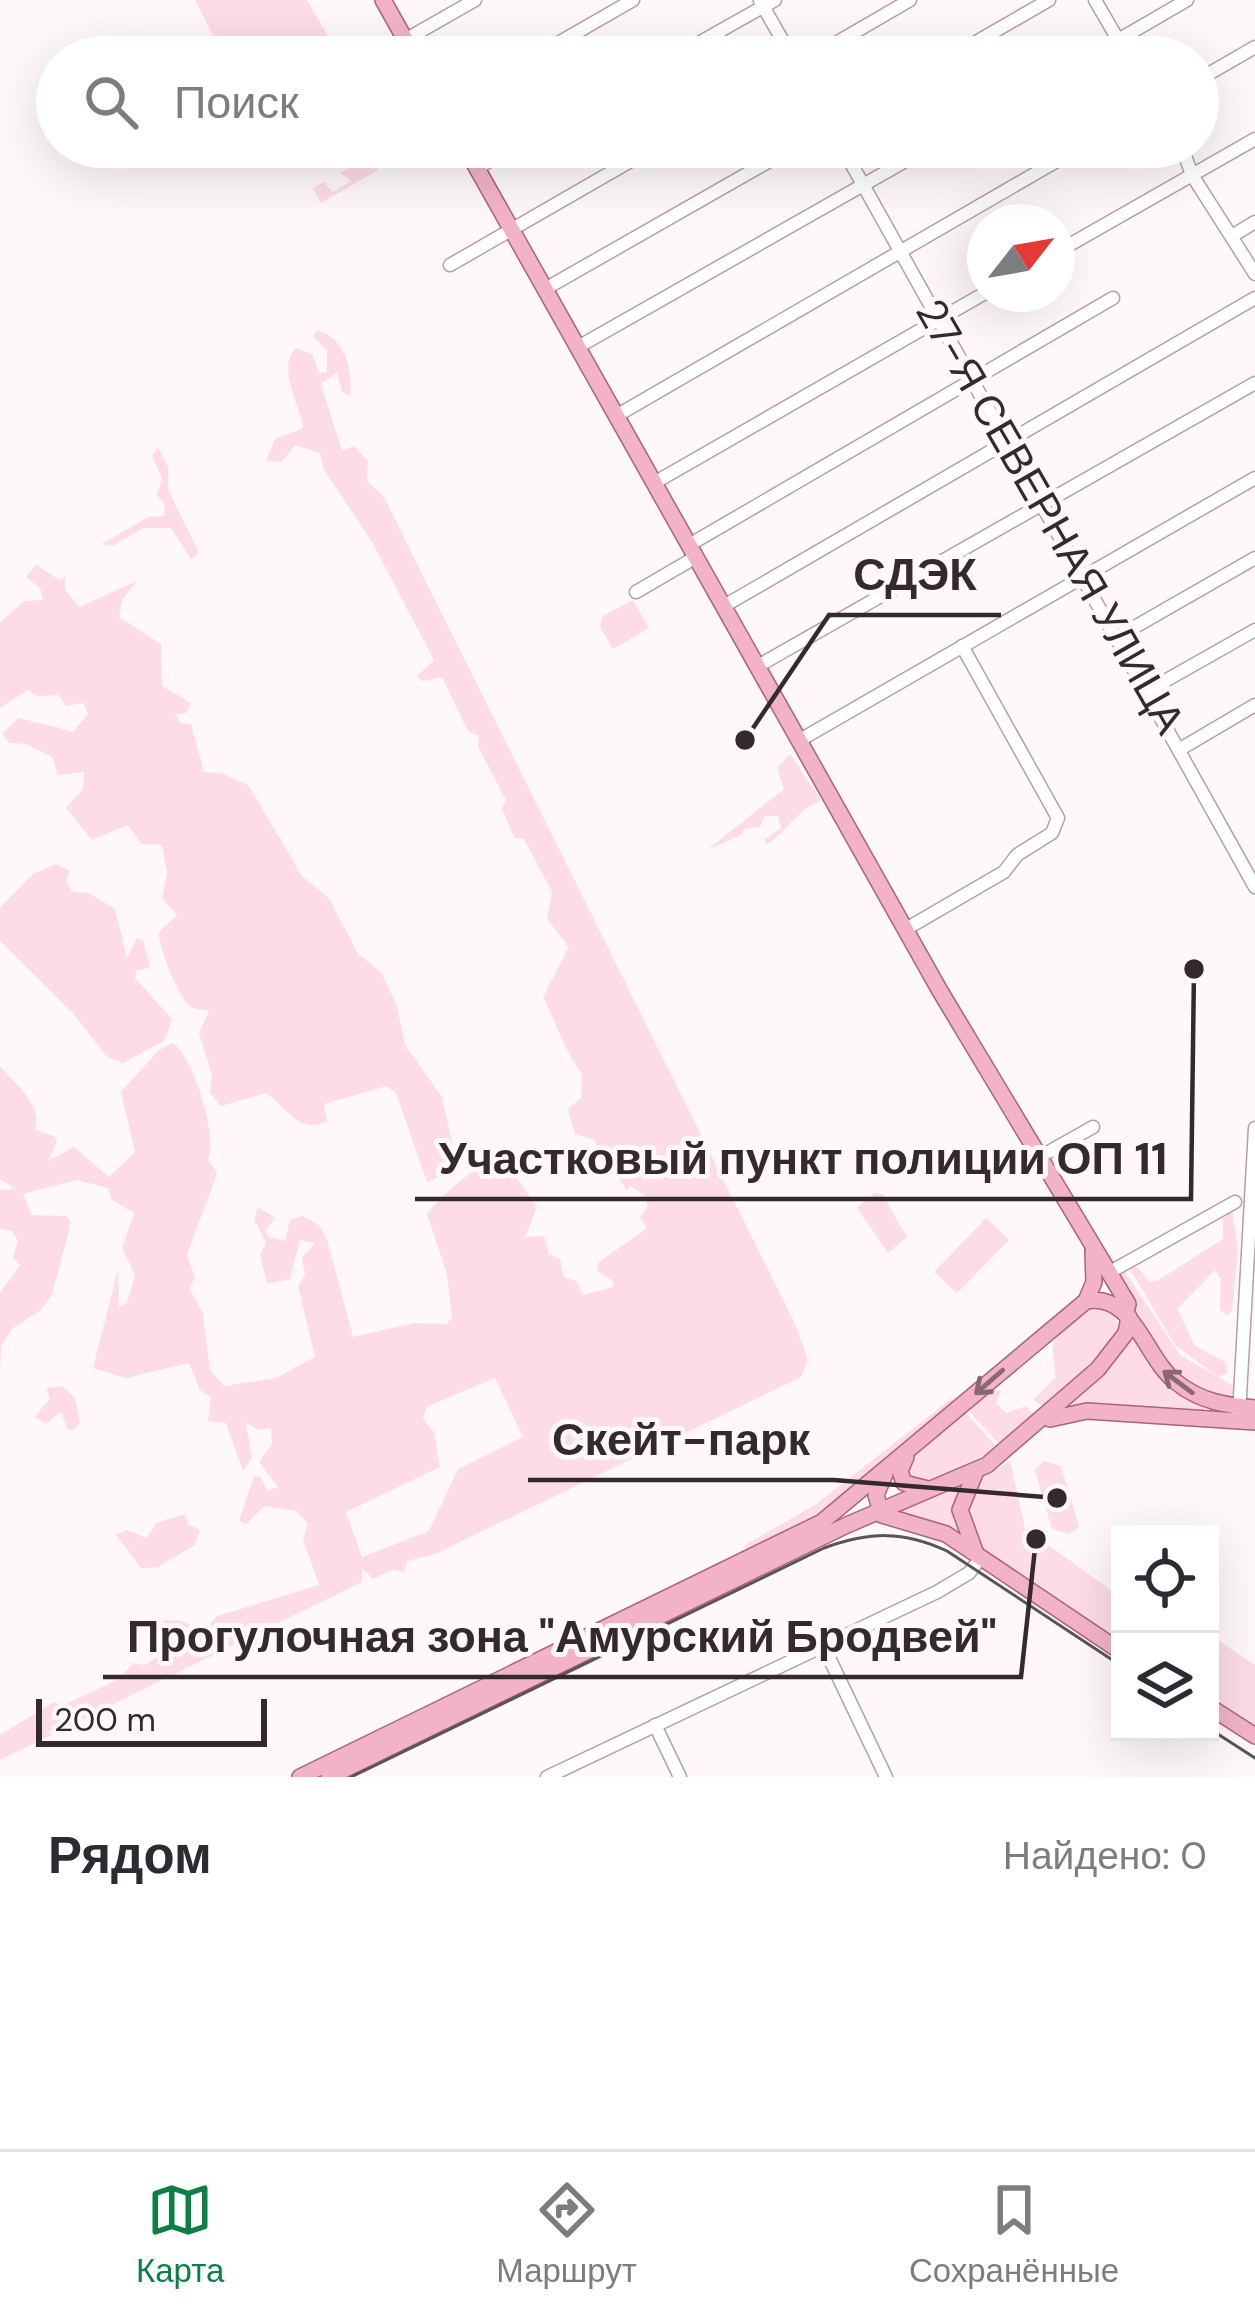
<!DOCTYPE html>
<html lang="ru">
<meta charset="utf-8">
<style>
:root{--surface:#fff;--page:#f7f7f7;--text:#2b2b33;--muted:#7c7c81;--line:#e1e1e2;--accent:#0b8043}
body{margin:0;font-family:"DM Sans",sans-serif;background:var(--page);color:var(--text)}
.controls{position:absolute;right:36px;bottom:36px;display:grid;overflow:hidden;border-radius:0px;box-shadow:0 12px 48px #0002}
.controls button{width:108px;height:108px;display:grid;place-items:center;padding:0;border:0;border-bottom:3px solid var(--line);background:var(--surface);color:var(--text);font:60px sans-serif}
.compass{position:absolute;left:967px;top:204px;width:108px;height:108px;border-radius:50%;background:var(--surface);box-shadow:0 12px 48px #0002;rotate:59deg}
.scale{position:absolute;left:36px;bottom:30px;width:231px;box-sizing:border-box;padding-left:12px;border:6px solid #342a2d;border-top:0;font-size:33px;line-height:42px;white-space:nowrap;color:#342a2d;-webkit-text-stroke:9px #fef8fa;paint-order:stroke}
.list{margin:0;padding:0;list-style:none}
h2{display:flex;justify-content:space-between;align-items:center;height:156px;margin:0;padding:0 48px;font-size:51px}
h2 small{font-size:39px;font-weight:400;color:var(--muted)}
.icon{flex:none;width:66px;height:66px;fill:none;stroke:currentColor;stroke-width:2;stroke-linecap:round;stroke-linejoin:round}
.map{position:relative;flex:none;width:1255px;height:1777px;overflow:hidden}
.search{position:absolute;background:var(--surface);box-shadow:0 12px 48px #0002;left:36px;right:36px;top:36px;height:132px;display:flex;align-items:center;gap:30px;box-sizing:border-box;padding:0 42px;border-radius:66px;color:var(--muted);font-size:45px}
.sheet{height:372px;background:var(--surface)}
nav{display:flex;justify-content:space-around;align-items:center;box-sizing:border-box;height:168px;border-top:3px solid var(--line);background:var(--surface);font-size:33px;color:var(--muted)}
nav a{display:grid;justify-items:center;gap:6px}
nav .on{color:var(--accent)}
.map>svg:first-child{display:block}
.green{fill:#fddce5;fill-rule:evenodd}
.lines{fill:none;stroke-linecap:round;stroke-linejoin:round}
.minor-casing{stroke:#b69fa5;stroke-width:15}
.major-casing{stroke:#aa637b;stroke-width:18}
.minor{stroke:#fff;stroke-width:12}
.major{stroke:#f2b3c9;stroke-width:15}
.tram{stroke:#5c5356;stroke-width:3}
.oneway{stroke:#8a6873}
.labels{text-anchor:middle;stroke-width:10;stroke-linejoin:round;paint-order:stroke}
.street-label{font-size:42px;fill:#342a2d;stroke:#fef8fa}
.leader{fill:none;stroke:#342a2d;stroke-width:4.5}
.callout-dot{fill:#342a2d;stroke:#fef8fa;stroke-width:4.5}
.callout-label{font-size:45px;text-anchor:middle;font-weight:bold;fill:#342a2d;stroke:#fef8fa;stroke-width:10;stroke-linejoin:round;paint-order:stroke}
</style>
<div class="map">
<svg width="1255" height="1777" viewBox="0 0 1255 1777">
<rect width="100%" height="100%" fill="#fef8fa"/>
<g class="green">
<polygon points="195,0 307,0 336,50 326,57 224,57"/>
<polygon points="374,154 378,170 321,203 313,188 324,182 333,192 351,181 340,173"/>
<path d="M317,330C346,338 351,368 351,396L342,392L337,372L321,384L342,451L354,446L368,461L367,481L384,497L794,1322L808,1360L801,1377L435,1554L407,1561L404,1572L392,1570L373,1579L362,1568V1582L0,1760V1735L54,1702L62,1706L119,1679L133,1663L145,1665L156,1658L164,1620L184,1621L201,1635L217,1616L319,1585L303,1539L308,1524L296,1511L265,1506L246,1524L239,1521L254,1476L261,1477L267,1491L278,1487L259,1462L272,1444L271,1428L258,1430L246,1423L252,1458L243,1471L226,1423L208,1421L211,1397L200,1390L189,1363L126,1378L93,1368L118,1269L119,1307L127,1303L135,1275L122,1248L134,1213L112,1200L108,1188L77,1180L23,1194L32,1215L66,1216L71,1222L52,1295L41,1310L13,1328L2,1344L0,1369V1293L20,1265L13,1257L18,1241L12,1231L0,1229V1190L15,1189L0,1179V1066C16,1085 43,1105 35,1130L54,1136L57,1142L48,1161L74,1147L109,1177L135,1152L121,1092L159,1050L173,1043C194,1058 218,1136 208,1160L217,1173L187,1255L195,1278L189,1288L203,1313L210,1370L224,1386L276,1378L315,1357L298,1286L305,1275L302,1258L315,1243L300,1240L290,1279L267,1284L260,1254L266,1243L254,1219L258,1207L275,1218L265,1231L269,1237L285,1241L290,1220L302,1216L319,1225L327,1239L353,1337L414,1323L446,1324L452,1318L447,1274L427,1214C445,1190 465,1179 485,1161L512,1171L537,1207L525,1237L544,1236L549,1254L560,1259L564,1277L576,1281L583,1295L613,1287V1281L597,1271L599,1262L647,1228L640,1217L648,1206L643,1194L630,1186L627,1191L594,1140L575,1134L568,1109L581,1098L582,1074C564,1049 557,1025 543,997L569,947L547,919L552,892L524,839L514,838L502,808L506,800L478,747L479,736L468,731L442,677L423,681L417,676L434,660L372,542L324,470L320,453L295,445L281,462L266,461L275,439L303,428C300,403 276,369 296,348L312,354L319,373L327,372V350L313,337ZM495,1378L523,1437L458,1469L429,1531L362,1557L346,1512L440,1467L434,1432L423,1419L426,1407Z"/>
<polygon points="158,447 168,467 168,489 199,553 191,559 171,528 143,528 112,546 102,544 148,517 164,516 165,505 157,495 162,478 152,456"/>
<path d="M36,565L60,580L65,577V589L79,607L137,581L122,600L119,617L161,644L162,686L191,703L186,713L175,714L180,723L191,724L204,772L221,773L248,785L302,876L329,898L358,954L381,972L397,1006L405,1045L442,1097L454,1151L444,1175L427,1182L396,1093L387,1086L324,1104L327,1122C297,1134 286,1106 266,1093L221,1106L210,1093L212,1075L199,1033L209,1011C203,1009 196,1010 191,1007C180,1001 157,944 159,932L177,915L162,898L167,874L162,845L141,844L128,825L92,840L66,808L83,789L84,772L58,775L52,757L26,744L9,743L2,733L19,718C38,723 53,726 73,732L88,714L83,703L66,706L59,695L37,696L28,690L0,708V623L24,601L43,600L40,588L26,577Z"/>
<polygon points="633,600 649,628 613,649 600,627 603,616"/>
<path d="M790,754L821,800C797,810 788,831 766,845L765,839L781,828L778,816H764L760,827L744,829L741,835L707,850L784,789L777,768Z"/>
<polygon points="56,864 70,871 66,882 72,892 89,893 115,909 127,958 137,938 143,940 150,967 136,971 135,978 172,1019 164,1041 123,1063 107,1057 73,1013 0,941 0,908 33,874"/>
<polygon points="875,1193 882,1194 907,1237 888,1253 857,1208"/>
<polygon points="1232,1209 1238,1249 1232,1311 1227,1315 1220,1310 1221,1279 1215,1270 1177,1309 1195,1346 1226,1362 1228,1373 1218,1377 1175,1345 1130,1269 1136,1266 1149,1281 1157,1281 1223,1239 1223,1214"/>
<polygon points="986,1218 1009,1240 957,1293 934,1272"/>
<path d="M1122,1267L1180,1355L1237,1388L1234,1394C1176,1404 1142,1320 1120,1280Z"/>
<path d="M1107,1304L1121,1329L1102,1356L1001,1446L967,1409L995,1390L1001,1391L996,1403L1006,1413L1026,1406L1034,1414L1043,1406L1033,1400L1055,1378C1056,1368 1052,1356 1053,1347C1057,1323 1087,1307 1107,1304Z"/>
<polygon points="1131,1336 1160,1377 1208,1412 1066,1408 1106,1370"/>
<polygon points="62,1386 75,1398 80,1423 74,1430 67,1429 61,1411 46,1424 35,1417 50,1398 46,1388"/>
<polygon points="952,1398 956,1403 824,1515 751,1552 743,1546 815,1505"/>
<polygon points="964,1411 998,1448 924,1485 910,1485 906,1465"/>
<polygon points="1010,1461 1025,1528 1120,1597 1120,1644 982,1551 964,1515 977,1481"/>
<polygon points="1044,1461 1061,1466 1079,1526 1070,1534 1052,1529 1035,1470"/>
<polygon points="965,1482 956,1510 965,1540 885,1514"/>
<polygon points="185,1514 189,1525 200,1530 195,1545 158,1567 141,1568 116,1535 127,1530 147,1538 156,1523"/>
<polygon points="1210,1635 1255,1665 1255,1729 1210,1702"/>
</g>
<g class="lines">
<g class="minor-casing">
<g id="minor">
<polyline points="1095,0 1128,57"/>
<polyline points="760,1 792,57"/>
<polyline points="405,40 475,0"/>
<polyline points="534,57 633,0"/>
<polyline points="674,57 775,0"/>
<polyline points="812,57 910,0"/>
<polyline points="950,57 1049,0"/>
<polyline points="1089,57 1187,0"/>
<polyline points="1198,80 1255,47"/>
<polyline points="842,147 1255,887"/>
<polyline points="1182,147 1192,175 1255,274"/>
<polyline points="477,168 515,147"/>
<polyline points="1232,236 1255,222"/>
<polyline points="1057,252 1255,139"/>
<polyline points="450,265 655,147"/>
<polyline points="545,289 794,147"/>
<polyline points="578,347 930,147"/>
<polyline points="616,416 1081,147"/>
<polyline points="654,483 985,293"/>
<polyline points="689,545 1113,298"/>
<polyline points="636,592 696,557"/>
<polyline points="724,606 1255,298"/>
<polyline points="1119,636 1255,558"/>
<polyline points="758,666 1255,383"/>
<polyline points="1149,690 1255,630"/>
<polyline points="800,740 1255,478"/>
<polyline points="1182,748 1255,705"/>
<polyline points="906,929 1004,872 1017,855 1052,833 1058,818 962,646"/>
<polyline points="1038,1158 1093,1127"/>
<polyline points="1110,1272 1235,1202"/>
<polyline points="1239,1414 1255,1128"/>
<polyline points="823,1645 886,1777"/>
<polyline points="655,1725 680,1777"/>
<polyline points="547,1777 937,1592 969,1573 980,1559"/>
</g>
</g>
<g class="major-casing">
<g id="major">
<polyline points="383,0 415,57"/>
<polyline points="465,147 940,991 1128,1304 1126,1312"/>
<polyline points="1086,1301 1094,1282 1093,1252"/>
<polyline points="1050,1419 1087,1411 1255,1422"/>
<polyline points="906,1457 900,1471 904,1483 928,1489"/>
<polyline points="885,1474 876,1495 882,1515 946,1534 1120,1651"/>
<polyline points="975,1551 960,1510 976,1471"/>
<polyline points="1210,1707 1255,1736"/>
<path d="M300,1777L822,1522L1086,1301C1134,1292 1144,1357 1176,1382C1201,1402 1225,1405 1255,1408"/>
<polyline points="329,1777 847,1525 987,1465 1098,1369 1126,1333 1129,1317"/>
</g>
</g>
<use href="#minor" class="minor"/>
<use href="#major" class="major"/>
<g class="tram">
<polyline points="1210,1729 1255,1758"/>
<path d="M351,1777L824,1548C869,1532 903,1530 947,1551L1120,1665"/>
</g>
</g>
<defs><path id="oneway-shaft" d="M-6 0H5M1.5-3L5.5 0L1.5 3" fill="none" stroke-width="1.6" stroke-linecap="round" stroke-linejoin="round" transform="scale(3)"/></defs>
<g class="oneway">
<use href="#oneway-shaft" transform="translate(989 1382) rotate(139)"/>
<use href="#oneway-shaft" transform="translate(1178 1382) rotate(-143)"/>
</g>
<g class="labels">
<g class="street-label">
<text transform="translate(1051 516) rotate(60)" y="15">27-Я СЕВЕРНАЯ УЛИЦА</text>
</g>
</g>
<path class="leader" d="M745 740L829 615H1001M1194 969L1191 1199H415M1057 1498L834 1480H528M1036 1539L1021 1677H103"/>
<g class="callout-dot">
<circle cx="745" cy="740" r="12"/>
<circle cx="1194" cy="969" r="12"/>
<circle cx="1057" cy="1498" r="12"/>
<circle cx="1036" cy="1539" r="12"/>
</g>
<g class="callout-label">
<text x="915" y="590">СДЭК</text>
<text x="803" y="1174">Участковый пункт полиции ОП 11</text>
<text x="681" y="1455">Скейт-парк</text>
<text x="562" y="1652">Прогулочная зона "Амурский Бродвей"</text>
</g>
</svg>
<div class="controls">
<button><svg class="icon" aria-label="locate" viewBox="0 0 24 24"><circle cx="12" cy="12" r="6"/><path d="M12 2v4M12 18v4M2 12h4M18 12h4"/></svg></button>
<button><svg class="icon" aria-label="layers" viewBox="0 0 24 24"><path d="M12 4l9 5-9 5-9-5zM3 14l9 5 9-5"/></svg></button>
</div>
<svg class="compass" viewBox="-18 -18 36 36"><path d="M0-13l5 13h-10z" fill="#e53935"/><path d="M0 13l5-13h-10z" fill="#7c7c81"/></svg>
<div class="scale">200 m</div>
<div class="search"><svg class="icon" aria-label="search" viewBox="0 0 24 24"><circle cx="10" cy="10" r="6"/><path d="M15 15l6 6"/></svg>Поиск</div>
</div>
<section class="sheet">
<h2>Рядом<small>Найдено: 0</small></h2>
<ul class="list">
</ul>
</section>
<nav>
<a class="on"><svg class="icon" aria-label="map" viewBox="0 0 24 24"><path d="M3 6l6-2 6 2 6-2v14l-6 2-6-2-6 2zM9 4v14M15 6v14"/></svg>Карта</a>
<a><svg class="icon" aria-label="directions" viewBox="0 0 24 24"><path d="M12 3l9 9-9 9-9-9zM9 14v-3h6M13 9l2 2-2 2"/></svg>Маршрут</a>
<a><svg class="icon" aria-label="saved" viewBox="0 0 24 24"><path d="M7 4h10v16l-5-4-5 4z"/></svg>Сохранённые</a>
</nav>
